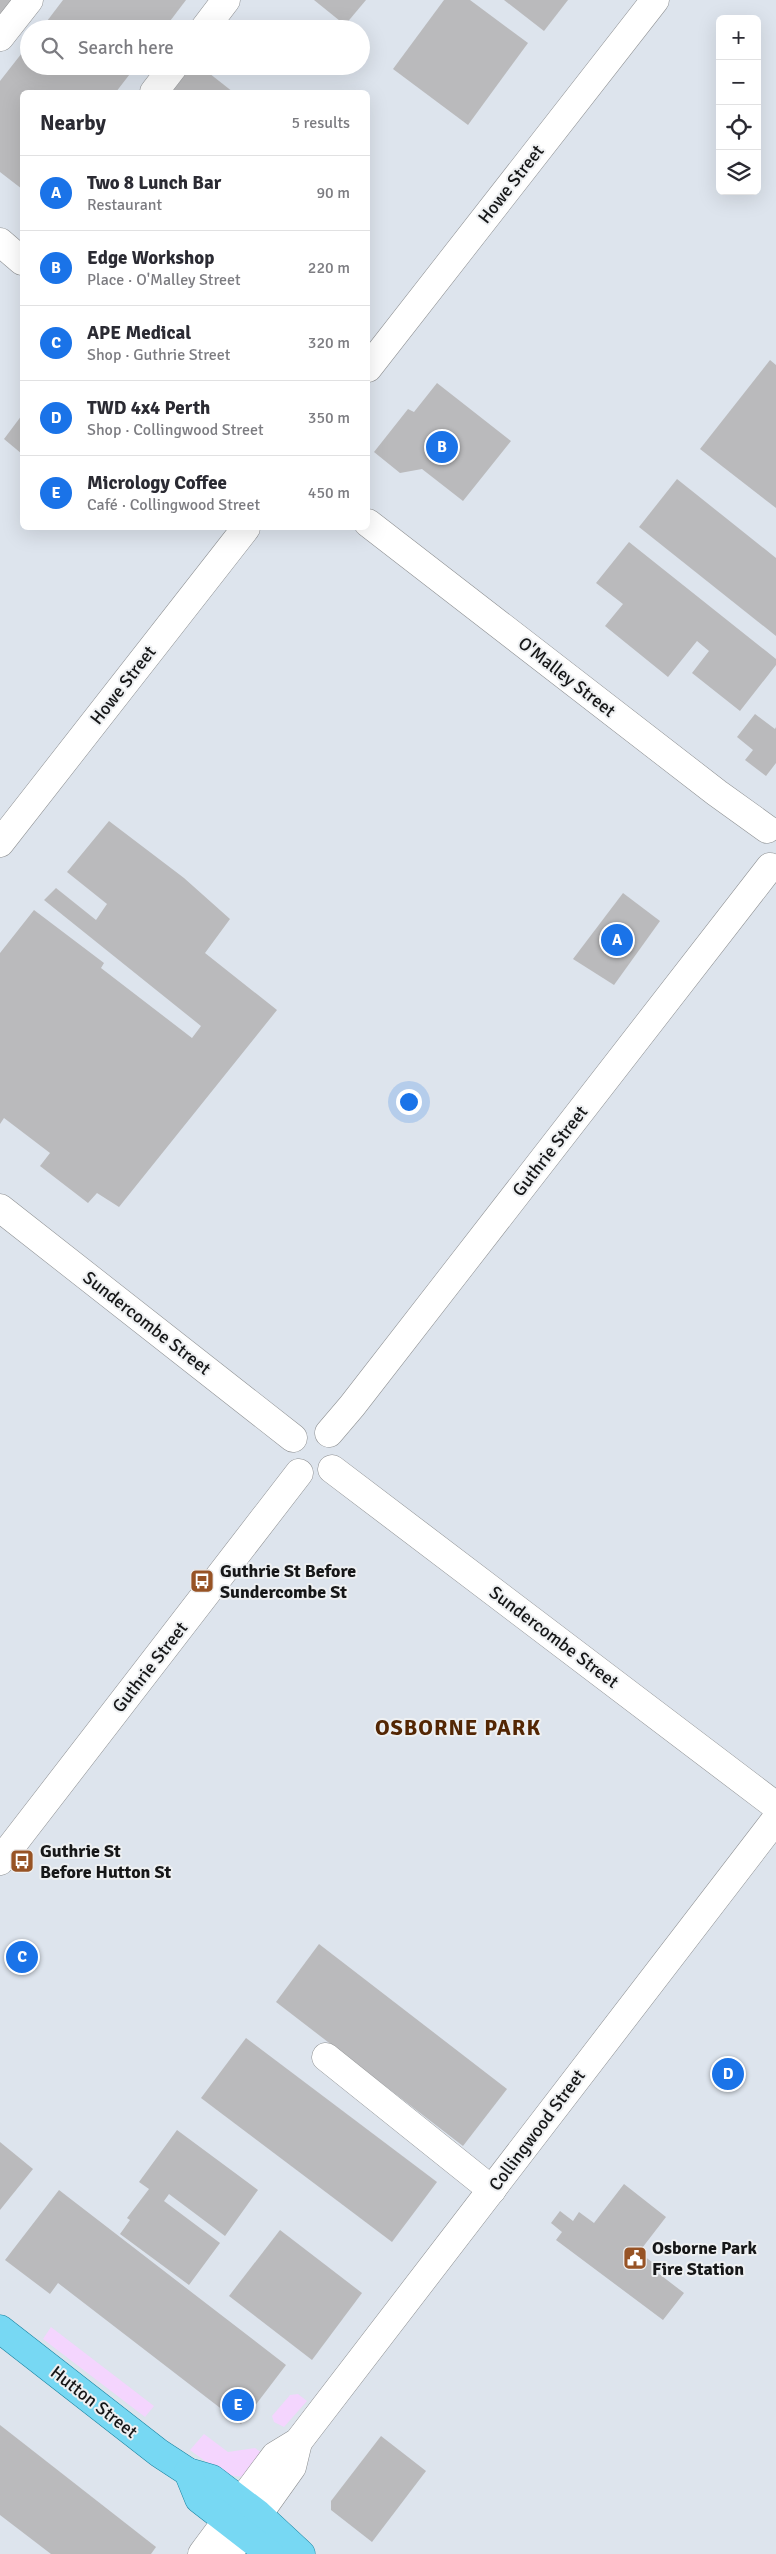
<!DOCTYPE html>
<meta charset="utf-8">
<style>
:root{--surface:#fff;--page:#f7f7f7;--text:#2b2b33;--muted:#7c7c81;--line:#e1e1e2;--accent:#1a73e8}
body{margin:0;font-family:Signika,sans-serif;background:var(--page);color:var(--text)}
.controls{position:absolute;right:15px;top:15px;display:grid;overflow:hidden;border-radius:8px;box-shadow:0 5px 20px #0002}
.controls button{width:45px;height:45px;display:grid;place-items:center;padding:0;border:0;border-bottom:1px solid var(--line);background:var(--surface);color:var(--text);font:25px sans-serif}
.you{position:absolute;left:408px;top:1101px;width:18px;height:18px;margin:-12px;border:4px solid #fff;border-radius:50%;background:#1a73e8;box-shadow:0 0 0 8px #1a73e833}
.badge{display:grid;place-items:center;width:32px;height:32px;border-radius:50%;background:var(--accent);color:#fff;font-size:16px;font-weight:700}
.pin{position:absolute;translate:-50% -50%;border:2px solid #fff;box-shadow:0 1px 5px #0006}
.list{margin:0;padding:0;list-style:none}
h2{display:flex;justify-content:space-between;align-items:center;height:65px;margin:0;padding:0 20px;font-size:21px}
h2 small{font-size:16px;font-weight:400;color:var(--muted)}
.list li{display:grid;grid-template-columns:32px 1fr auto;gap:15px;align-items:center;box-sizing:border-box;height:75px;padding:0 20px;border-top:1px solid var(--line)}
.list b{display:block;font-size:19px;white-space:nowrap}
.list p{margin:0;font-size:16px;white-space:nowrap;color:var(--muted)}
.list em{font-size:16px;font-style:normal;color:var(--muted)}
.icon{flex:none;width:28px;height:28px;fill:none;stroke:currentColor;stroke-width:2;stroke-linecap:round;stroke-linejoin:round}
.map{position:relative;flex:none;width:776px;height:2554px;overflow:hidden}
.search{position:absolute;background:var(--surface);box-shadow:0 5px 20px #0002;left:20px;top:20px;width:350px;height:55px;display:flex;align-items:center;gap:12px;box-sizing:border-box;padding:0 18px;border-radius:28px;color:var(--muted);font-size:19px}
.panel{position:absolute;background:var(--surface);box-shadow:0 5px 20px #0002;left:20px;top:90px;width:350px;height:440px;border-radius:8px}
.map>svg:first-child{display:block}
.built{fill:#dde4ed;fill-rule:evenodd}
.green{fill:#f4d5fe}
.building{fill:#bababc}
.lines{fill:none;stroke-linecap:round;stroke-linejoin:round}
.minor-casing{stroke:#8e9092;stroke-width:29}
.major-casing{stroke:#1a84a1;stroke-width:29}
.minor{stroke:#fff;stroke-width:28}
.major{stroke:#77d8f3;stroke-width:28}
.labels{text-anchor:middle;stroke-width:4;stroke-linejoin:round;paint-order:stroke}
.street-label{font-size:18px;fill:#161718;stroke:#eef0f2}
.poi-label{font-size:18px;font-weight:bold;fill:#161718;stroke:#eef0f2;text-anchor:start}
.district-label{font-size:22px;font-weight:bold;letter-spacing:1px;fill:#532603;stroke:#eef0f2}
</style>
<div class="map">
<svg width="776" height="2554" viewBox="0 0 776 2554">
<rect width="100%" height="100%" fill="#eef0f2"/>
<path class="built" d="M0,0H776V2554H0ZM720,19H757V191H720ZM29,29H361V66H29ZM22,92H368V528H22Z"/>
<g class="green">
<polygon points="51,2327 154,2406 145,2417 43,2339"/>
<polygon points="298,2394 307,2401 284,2427 274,2422 272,2416 290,2395"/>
<path d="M204,2434L228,2452L255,2448L262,2453C257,2460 252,2471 245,2475C233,2483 201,2458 190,2450Z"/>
</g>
<g class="building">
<polygon points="0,0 18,0 0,23"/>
<polygon points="63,0 186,0 164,29 41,29"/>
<polygon points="314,0 366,0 345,25"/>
<polygon points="444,0 470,0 528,43 468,125 393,69"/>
<polygon points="504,0 568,0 544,31"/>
<polygon points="29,44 29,66 136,66 116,92 22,92 22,189 0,172 0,81"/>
<polygon points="192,66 200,66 233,92 172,92"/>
<polygon points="770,360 776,365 776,508 700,449"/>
<polygon points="437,383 511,441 463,501 422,469 400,473 374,452 408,409 414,412"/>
<polygon points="22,415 22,454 4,439"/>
<polygon points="677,479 776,558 776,636 639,527"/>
<polygon points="629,542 776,659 776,665 740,711 692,673 709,651 697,641 668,677 605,626 623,604 596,583"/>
<polygon points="755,714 775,729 776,727 776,763 766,776 745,760 753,750 737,737"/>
<polygon points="109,821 184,878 230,919 205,953 277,1010 119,1207 97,1193 88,1203 40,1166 50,1153 4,1118 0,1124 0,953 34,910 104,963 101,968 192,1038 201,1026 44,900 56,888 96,920 107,904 67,872"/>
<polygon points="623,893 660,921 614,985 573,959"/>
<polygon points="319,1944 507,2089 463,2146 276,2002"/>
<polygon points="246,2038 437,2182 392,2242 201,2098"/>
<polygon points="177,2130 258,2190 225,2236 169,2194 164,2201 220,2243 189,2285 120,2234 130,2220 127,2218 149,2189 139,2182"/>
<polygon points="0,2142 33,2169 0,2210"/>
<polygon points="624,2184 666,2217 639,2252 657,2266 654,2270 684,2293 663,2320 556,2240 562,2232 551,2223 560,2211 573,2221 579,2212 594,2223"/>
<polygon points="59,2190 286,2365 241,2424 58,2283 50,2294 5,2260"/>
<polygon points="280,2230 362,2293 312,2360 229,2296"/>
<polygon points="0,2425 156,2547 151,2554 51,2554 0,2515"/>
<polygon points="381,2436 426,2471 372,2542 331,2510 331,2501"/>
</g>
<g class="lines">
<g class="minor-casing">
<g id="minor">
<polyline points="204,29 226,0"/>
<polyline points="0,37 29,0"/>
<polyline points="154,92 174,66"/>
<polyline points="0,242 22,261"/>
<polyline points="368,368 655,0"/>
<polyline points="368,523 717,793 767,829"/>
<polyline points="0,843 246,528"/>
<polyline points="0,1208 293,1438"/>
<polyline points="329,1433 352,1406 770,867"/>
<polyline points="332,1469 776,1806"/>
<polyline points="0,1861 299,1473"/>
<polyline points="326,2057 492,2190"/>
<polyline points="202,2554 275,2456 298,2442 776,1819"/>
<polyline points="226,2554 245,2533 292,2467 298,2442"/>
</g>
</g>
<g class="major-casing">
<g id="major">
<polyline points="0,2329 159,2453 188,2472 212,2479 258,2514 301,2554"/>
<polyline points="188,2472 199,2499 270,2554"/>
</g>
</g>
<use href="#minor" class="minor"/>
<use href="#major" class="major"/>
</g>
<defs>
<g id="bus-square" transform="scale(1.25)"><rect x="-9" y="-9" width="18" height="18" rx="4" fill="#975325" stroke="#eef0f2"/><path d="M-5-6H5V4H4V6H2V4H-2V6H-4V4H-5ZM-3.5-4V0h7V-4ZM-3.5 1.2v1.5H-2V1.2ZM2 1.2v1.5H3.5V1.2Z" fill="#fff"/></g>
<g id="civic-square" transform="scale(1.25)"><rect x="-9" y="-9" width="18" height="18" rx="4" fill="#975325" stroke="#eef0f2"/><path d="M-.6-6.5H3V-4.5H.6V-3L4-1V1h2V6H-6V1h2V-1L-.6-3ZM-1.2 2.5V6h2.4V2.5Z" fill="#fff"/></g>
</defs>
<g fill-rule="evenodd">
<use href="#bus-square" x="202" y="1581"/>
<use href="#bus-square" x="22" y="1861"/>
<use href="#civic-square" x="635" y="2258"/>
</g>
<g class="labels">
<g class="street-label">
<text transform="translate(511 184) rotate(-52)" y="6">Howe Street</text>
<text transform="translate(567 677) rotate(38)" y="6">O'Malley Street</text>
<text transform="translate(123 685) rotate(-52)" y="6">Howe Street</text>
<text transform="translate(550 1151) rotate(-52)" y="6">Guthrie Street</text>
<text transform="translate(147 1323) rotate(38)" y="6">Sundercombe Street</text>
<text transform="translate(554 1637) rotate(37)" y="6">Sundercombe Street</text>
<text transform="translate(150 1667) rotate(-52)" y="6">Guthrie Street</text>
<text transform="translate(537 2130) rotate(-53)" y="6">Collingwood Street</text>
<text transform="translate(94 2402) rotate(38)" y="6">Hutton Street</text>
</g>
<g class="poi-label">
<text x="220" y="1577">Guthrie St Before<tspan x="220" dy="21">Sundercombe St</tspan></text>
<text x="40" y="1857">Guthrie St<tspan x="40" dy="21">Before Hutton St</tspan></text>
<text x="652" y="2254">Osborne Park<tspan x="652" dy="21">Fire Station</tspan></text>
</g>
<g class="district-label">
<text x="458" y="1735">OSBORNE PARK</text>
</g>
</g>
</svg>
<div class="controls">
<button>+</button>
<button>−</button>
<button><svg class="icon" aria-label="locate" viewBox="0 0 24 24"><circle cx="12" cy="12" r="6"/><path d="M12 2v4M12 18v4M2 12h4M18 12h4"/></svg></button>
<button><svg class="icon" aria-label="layers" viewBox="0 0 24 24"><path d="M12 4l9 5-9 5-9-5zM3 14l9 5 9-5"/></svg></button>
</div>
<div class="you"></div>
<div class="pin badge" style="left:617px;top:940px">A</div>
<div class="pin badge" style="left:442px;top:447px">B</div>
<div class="pin badge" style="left:22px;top:1957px">C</div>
<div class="pin badge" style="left:728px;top:2074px">D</div>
<div class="pin badge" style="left:238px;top:2405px">E</div>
<div class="search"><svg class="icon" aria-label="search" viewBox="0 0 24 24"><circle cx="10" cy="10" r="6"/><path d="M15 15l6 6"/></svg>Search here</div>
<section class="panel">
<h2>Nearby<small>5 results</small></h2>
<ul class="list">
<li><span class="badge">A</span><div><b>Two 8 Lunch Bar</b><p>Restaurant</p></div><em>90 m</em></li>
<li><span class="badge">B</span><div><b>Edge Workshop</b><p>Place · O'Malley Street</p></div><em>220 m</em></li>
<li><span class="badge">C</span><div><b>APE Medical</b><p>Shop · Guthrie Street</p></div><em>320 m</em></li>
<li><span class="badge">D</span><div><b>TWD 4x4 Perth</b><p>Shop · Collingwood Street</p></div><em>350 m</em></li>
<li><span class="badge">E</span><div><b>Micrology Coffee</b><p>Café · Collingwood Street</p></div><em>450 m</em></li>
</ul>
</section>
</div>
